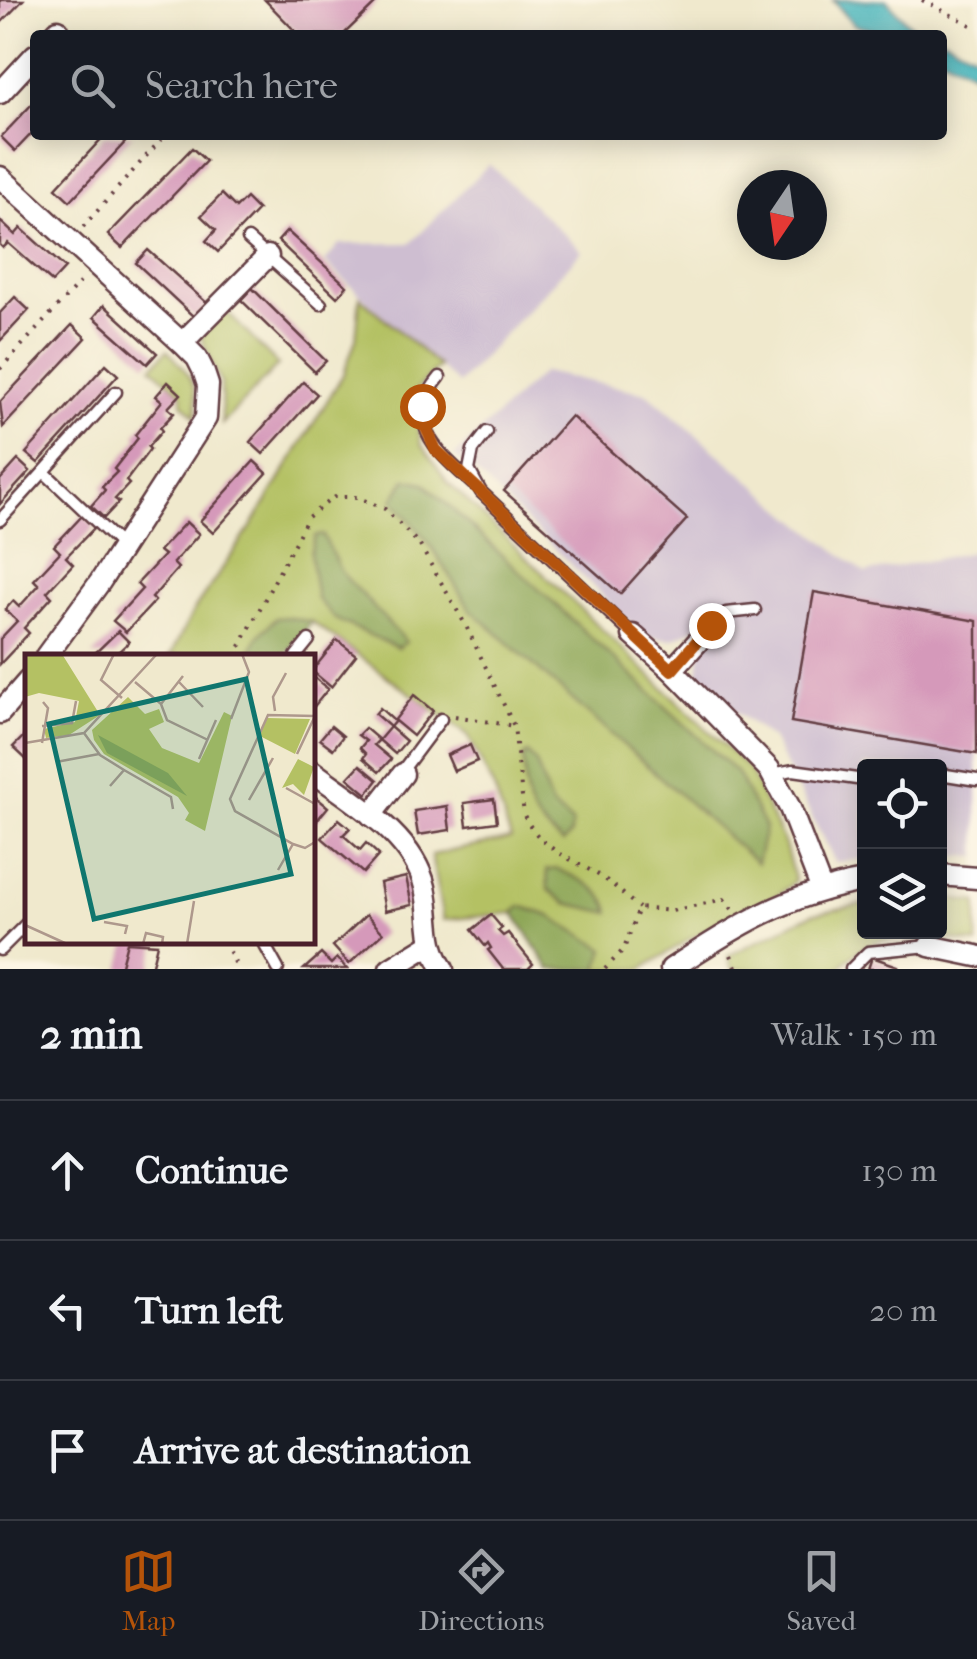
<!DOCTYPE html>
<meta charset="utf-8">
<style>
:root{--surface:#171b24;--page:#242831;--text:#f1f3f6;--muted:#9ea1a6;--line:#363941;--accent:#b45309}
body{margin:0;font-family:"IM FELL French Canon",serif;background:var(--page);color:var(--text)}
.controls{position:absolute;right:30px;bottom:30px;display:grid;overflow:hidden;border-radius:10px;box-shadow:0 5px 25px #0003}
.controls button{width:90px;height:90px;display:grid;place-items:center;padding:0;border:0;border-bottom:2px solid var(--line);background:var(--surface);color:var(--text);font:50px sans-serif}
.compass{position:absolute;left:737px;top:170px;width:90px;height:90px;border-radius:50%;background:var(--surface);box-shadow:0 5px 25px #0003;rotate:193deg}
.stop{position:absolute;width:30px;height:30px;margin:-22px;border:8px solid #b45309;border-radius:50%;background:#fff}
.stop.end{background:#b45309;border-color:#fff;box-shadow:0 2px 10px #0008}
.list{margin:0;padding:0;list-style:none}
h2{display:flex;justify-content:space-between;align-items:center;height:130px;margin:0;padding:0 40px;font-size:42px}
h2 small{font-size:32px;font-weight:400;color:var(--muted)}
.list li{display:grid;grid-template-columns:65px 1fr auto;gap:30px;align-items:center;box-sizing:border-box;height:140px;padding:0 40px;border-top:2px solid var(--line)}
.list b{display:block;font-size:38px;white-space:nowrap}
.list em{font-size:32px;font-style:normal;color:var(--muted)}
.icon{flex:none;width:55px;height:55px;fill:none;stroke:currentColor;stroke-width:2;stroke-linecap:round;stroke-linejoin:round}
.map{position:relative;flex:none;width:977px;height:969px;overflow:hidden}
.search{position:absolute;background:var(--surface);box-shadow:0 5px 25px #0003;left:30px;right:30px;top:30px;height:110px;display:flex;align-items:center;gap:25px;box-sizing:border-box;padding:0 35px;border-radius:10px;color:var(--muted);font-size:38px}
.sheet{height:550px;background:var(--surface)}
nav{display:flex;justify-content:space-around;align-items:center;box-sizing:border-box;height:140px;border-top:2px solid var(--line);background:var(--surface);font-size:28px;color:var(--muted)}
nav a{display:grid;justify-items:center;gap:5px}
nav .on{color:var(--accent)}
.map>svg:first-child{display:block}
.industrial{fill:#cebed1}
.green{fill:#b4c163;stroke:#7f7047;stroke-width:2.5}
.forest{fill:#8fa759;stroke:#6c6342;stroke-width:2.5}
.water{fill:#43b3bb;stroke:#466973;stroke-width:2.5}
.building{fill:#d599ba}
.lines{fill:none;stroke-linecap:round;stroke-linejoin:round}
.lane-casing{stroke:#633d43;stroke-width:15}
.street-casing{stroke:#633d43;stroke-width:25}
.path{stroke:#633d43;stroke-width:4;stroke-dasharray:2.5 8;stroke-linecap:butt}
.lane{stroke:#fff;stroke-width:10}
.street{stroke:#fff;stroke-width:20}
.route{stroke:#b45309;stroke-width:12}
.inset-road{fill:none;stroke:#ae988c;stroke-width:2.5}
.view{fill:#0f766e;fill-opacity:0.15;stroke:#0f766e;stroke-width:5}
.inset-edge{fill:none;stroke:#4a1f2b;stroke-width:5}
</style>
<div class="map">
<svg width="977" height="969" viewBox="0 0 977 969">
<rect width="100%" height="100%" fill="#fcf5e5"/>
<filter id="ink" filterUnits="userSpaceOnUse"><feTurbulence type="fractalNoise" baseFrequency=".01" numOctaves="2"/><feDisplacementMap in="SourceGraphic" scale="20" xChannelSelector="R" yChannelSelector="G"/><feConvolveMatrix kernelMatrix="1 2 1 2 8 2 1 2 1" color-interpolation-filters="sRGB"/></filter>
<filter id="wash" filterUnits="userSpaceOnUse"><feTurbulence type="fractalNoise" baseFrequency=".0048" numOctaves="4" result="noise"/><feDisplacementMap in="SourceGraphic" scale="40" xChannelSelector="R" yChannelSelector="G"/><feGaussianBlur stdDeviation="2.25" result="paint"/><feColorMatrix in="noise" values="0 0 0 0 0 0 0 0 0 0 0 0 0 0 0 0 0 1.4 0 .05"/><feComposite in="paint" operator="in"/></filter>
<g filter="url(#wash)">
<rect width="100%" height="100%" fill="#f0e9cd"/>
<g class="industrial">
<polygon points="489,164 582,251 458,384 325,262 339,244 411,243"/>
<polygon points="543,372 647,393 793,517 865,573 977,551 977,857 940,855 940,766 864,766 864,859 835,862 772,739 707,690 698,674 700,654 707,637 696,628 673,639 645,637 482,478 454,456"/>
</g>
<g class="green">
<polygon points="360,297 439,366 413,394 421,444 448,483 749,769 785,845 795,881 780,894 688,940 642,969 550,969 514,913 443,920 431,855 511,839 495,791 468,735 312,622 284,656 170,656 194,610 253,524 344,373 356,339"/>
<polygon points="224,309 278,365 222,424 221,383 201,337"/>
<path d="M167,350C189,373 199,383 196,417L182,403V394L152,367Z"/>
<path d="M940,898L977,902V944C930,936 871,925 840,969H732L728,956L812,914L864,904V932H940Z"/>
</g>
<g class="forest">
<polygon points="406,479 424,483 737,773 765,828 757,863 470,609 429,543 393,500"/>
<polygon points="323,535 341,572 406,642 398,648 335,619 317,599 310,553 315,536"/>
<polygon points="287,617 312,622 284,656 248,656 259,635 276,618"/>
<path d="M528,753L536,763L551,805L572,823L571,834L563,843C523,811 528,806 523,757Z"/>
<path d="M557,869C577,878 607,889 610,913L566,903L548,889L547,870Z"/>
<polygon points="521,906 550,916 605,949 598,969 550,969 514,913"/>
</g>
<g class="water">
<polygon points="833,0 886,0 915,30 935,35 897,35 854,25"/>
<polygon points="942,38 977,55 977,74 942,57"/>
</g>
<g id="blocks">
<g class="building">
<polygon points="0,0 23,0 0,24"/>
<polygon points="265,0 379,0 343,35 299,35"/>
<polygon points="35,101 35,130 15,151 1,137"/>
<polygon points="105,135 132,135 70,201 56,188"/>
<polygon points="192,148 206,161 122,248 108,235"/>
<polygon points="222,194 236,208 246,198 258,210 218,252 206,241 216,230 201,216"/>
<polygon points="0,221 15,235 21,228 65,268 52,282 8,243 3,248 0,245"/>
<polygon points="287,231 347,286 337,297 278,241"/>
<polygon points="148,250 208,304 195,318 136,263"/>
<polygon points="252,288 326,361 315,372 241,300"/>
<polygon points="15,297 29,310 0,341 0,313"/>
<polygon points="104,305 157,353 147,364 94,317"/>
<polygon points="72,325 86,338 3,427 0,402"/>
<polygon points="106,364 118,375 38,463 26,453"/>
<polygon points="168,382 181,394 168,408 174,413 160,428 162,431 148,447 150,449 126,481 129,484 115,499 119,502 104,518 91,506 105,490 102,487 117,472 114,469 138,438 135,435 162,401 156,396"/>
<polygon points="303,382 317,394 263,454 250,442"/>
<polygon points="571,416 687,519 620,594 504,491"/>
<polygon points="18,460 30,471 0,504 0,480"/>
<polygon points="254,461 267,473 213,533 200,521"/>
<polygon points="83,515 95,527 66,557 73,564 47,592 52,597 24,628 29,633 0,664 0,639 17,621 5,610 13,601 19,607 39,585 34,580 60,552 54,546"/>
<polygon points="186,522 199,534 173,563 178,568 152,598 155,601 126,632 113,621 142,589 137,584 164,555 159,551"/>
<polygon points="814,592 977,621 977,754 791,722"/>
<polygon points="118,631 129,642 114,656 92,656"/>
<polygon points="337,640 356,655 331,687 312,671"/>
<polygon points="312,676 328,689 312,709"/>
<polygon points="414,695 433,711 413,736 395,721 390,727 375,714 380,708 394,721"/>
<polygon points="331,726 343,736 333,749 320,739"/>
<polygon points="390,727 406,741 395,754 379,740"/>
<polygon points="365,728 379,740 374,745 391,759 379,772 363,758 366,754 360,748 366,741 358,735"/>
<polygon points="28,732 28,761 13,747"/>
<polygon points="470,745 477,761 454,771 447,755"/>
<polygon points="360,765 378,780 367,794 348,778"/>
<polygon points="312,794 328,807 312,826"/>
<polygon points="494,799 497,822 467,826 464,803"/>
<polygon points="447,806 450,830 418,835 414,811"/>
<polygon points="339,819 350,828 343,835 360,850 366,843 379,855 363,873 322,838"/>
<polygon points="406,877 412,905 385,911 380,883"/>
<polygon points="366,915 383,933 349,964 333,946"/>
<polygon points="491,915 502,928 498,931 503,936 508,933 533,964 528,969 503,969 488,950 491,948 488,943 485,946 472,930"/>
<polygon points="127,942 157,944 151,969 120,969"/>
<polygon points="321,954 331,964 337,958 347,969 304,969"/>
<polygon points="872,957 898,966 897,969 868,969"/>
</g>
</g>
</g>
<g filter="url(#ink)">
<use href="#blocks" fill-opacity="0" stroke="#633d43" stroke-width="2.5"/>
<g class="lines">
<g class="lane-casing">
<g id="lane">
<polyline points="248,239 321,304"/>
<path d="M440,377C401,423 438,452 473,484"/>
<polyline points="487,432 473,450 469,470 481,492 633,635"/>
<polyline points="44,472 122,546"/>
<polyline points="0,520 116,392"/>
<polyline points="703,636 726,613 755,610"/>
<polyline points="296,656 309,640"/>
<polyline points="403,774 405,767 441,719"/>
<polyline points="772,774 793,770 864,780"/>
<polyline points="940,774 977,780"/>
<polyline points="263,942 278,969"/>
<polyline points="0,950 28,922"/>
<polyline points="851,969 868,952 929,946"/>
</g>
</g>
<g class="street-casing">
<g id="street">
<polyline points="53,35 58,30"/>
<polyline points="0,93 35,55"/>
<polyline points="0,177 182,343 197,358 203,370 208,385 206,418 100,582 46,656"/>
<polyline points="182,343 268,256"/>
<polyline points="633,635 672,670"/>
<polyline points="703,636 672,670 769,769 790,808 821,888"/>
<polyline points="0,713 28,681"/>
<path d="M312,771C353,802 413,835 425,887C432,918 425,941 443,969"/>
<polyline points="371,815 403,774"/>
<polyline points="940,875 977,878"/>
<polyline points="929,946 977,956"/>
<polyline points="390,969 429,945"/>
<path d="M671,969C734,927 788,894 864,881"/>
</g>
</g>
<g class="path">
<polyline points="922,0 977,28"/>
<polyline points="83,227 165,135"/>
<polyline points="0,369 82,280"/>
<path d="M235,656L308,517L334,497H357L385,509L419,544L465,624L514,726L524,815C542,853 578,860 609,882C620,890 629,900 639,908"/>
<polyline points="455,716 514,726"/>
<polyline points="225,942 238,969"/>
<polyline points="731,955 737,969"/>
<polyline points="605,969 624,949 639,908 672,911 724,899 733,910"/>
</g>
<use href="#lane" class="lane"/>
<use href="#street" class="street"/>
</g>
</g>
<g class="lines" filter="url(#ink)">
<polyline class="route" points="422,406 425,426 436,450 672,670 711,625"/>
</g>
<g transform="translate(25 654)">
<rect width="290" height="290" fill="#f0e9cd"/>
<path d="M0,0H37L75,61L44,81L21,84L19,75L50,68L54,47L14,39L0,43ZM103,43L120,60L134,55L139,68L124,75L137,94L174,109L199,58L207,62L180,177L160,166L164,159L153,143L79,100L69,86L67,76ZM242,64L285,65L270,100L233,81ZM273,105L289,113L279,141L268,130L257,134Z" fill="#b4c163"/>
<path d="M73,81L143,119L162,142L82,99Z" fill="#8fa759"/>
<path class="inset-road" d="M89,0L76,26L97,44M110,28L136,50L142,66L183,86M154,28L178,53M136,50L158,22M250,57L248,43L261,19M290,62L243,61L205,145L210,157L268,190L280,194L290,188M206,65L224,18L217,0M17,72L47,69L51,47M59,79L75,101L99,116L85,132M0,89L59,79L132,0M17,89L23,54L18,48M272,100L290,62M174,105L191,66M31,108L74,100M99,116L146,143L148,155M261,134L290,150M224,146L248,104M253,216L268,190M79,268L102,272L100,280M0,271L42,290M118,290L121,279L138,283L137,290M162,290L169,247"/>
<path class="view" d="M221,25L266,220L69,265L24,70Z"/>
<rect width="290" height="290" class="inset-edge"/>
</g>
</svg>
<div class="controls">
<button><svg class="icon" aria-label="locate" viewBox="0 0 24 24"><circle cx="12" cy="12" r="6"/><path d="M12 2v4M12 18v4M2 12h4M18 12h4"/></svg></button>
<button><svg class="icon" aria-label="layers" viewBox="0 0 24 24"><path d="M12 4l9 5-9 5-9-5zM3 14l9 5 9-5"/></svg></button>
</div>
<svg class="compass" viewBox="-18 -18 36 36"><path d="M0-13l5 13h-10z" fill="#e53935"/><path d="M0 13l5-13h-10z" fill="#9ea1a6"/></svg>
<div class="stop" style="left:422px;top:406px"></div>
<div class="stop end" style="left:711px;top:625px"></div>
<div class="search"><svg class="icon" aria-label="search" viewBox="0 0 24 24"><circle cx="10" cy="10" r="6"/><path d="M15 15l6 6"/></svg>Search here</div>
</div>
<section class="sheet">
<h2>2 min<small>Walk · 150 m</small></h2>
<ul class="list">
<li><svg class="icon" aria-label="ahead" viewBox="0 0 24 24"><path d="M12 20V5M6 11l6-6 6 6"/></svg><div><b>Continue</b></div><em>130 m</em></li>
<li><svg class="icon" aria-label="left" viewBox="0 0 24 24"><path d="M17 20v-9H6M10 6l-5 5 5 5"/></svg><div><b>Turn left</b></div><em>20 m</em></li>
<li><svg class="icon" aria-label="arrive" viewBox="0 0 24 24"><path d="M6 21V4h12l-3 4 3 4H6"/></svg><div><b>Arrive at destination</b></div></li>
</ul>
</section>
<nav>
<a class="on"><svg class="icon" aria-label="map" viewBox="0 0 24 24"><path d="M3 6l6-2 6 2 6-2v14l-6 2-6-2-6 2zM9 4v14M15 6v14"/></svg>Map</a>
<a><svg class="icon" aria-label="directions" viewBox="0 0 24 24"><path d="M12 3l9 9-9 9-9-9zM9 14v-3h6M13 9l2 2-2 2"/></svg>Directions</a>
<a><svg class="icon" aria-label="saved" viewBox="0 0 24 24"><path d="M7 4h10v16l-5-4-5 4z"/></svg>Saved</a>
</nav>
